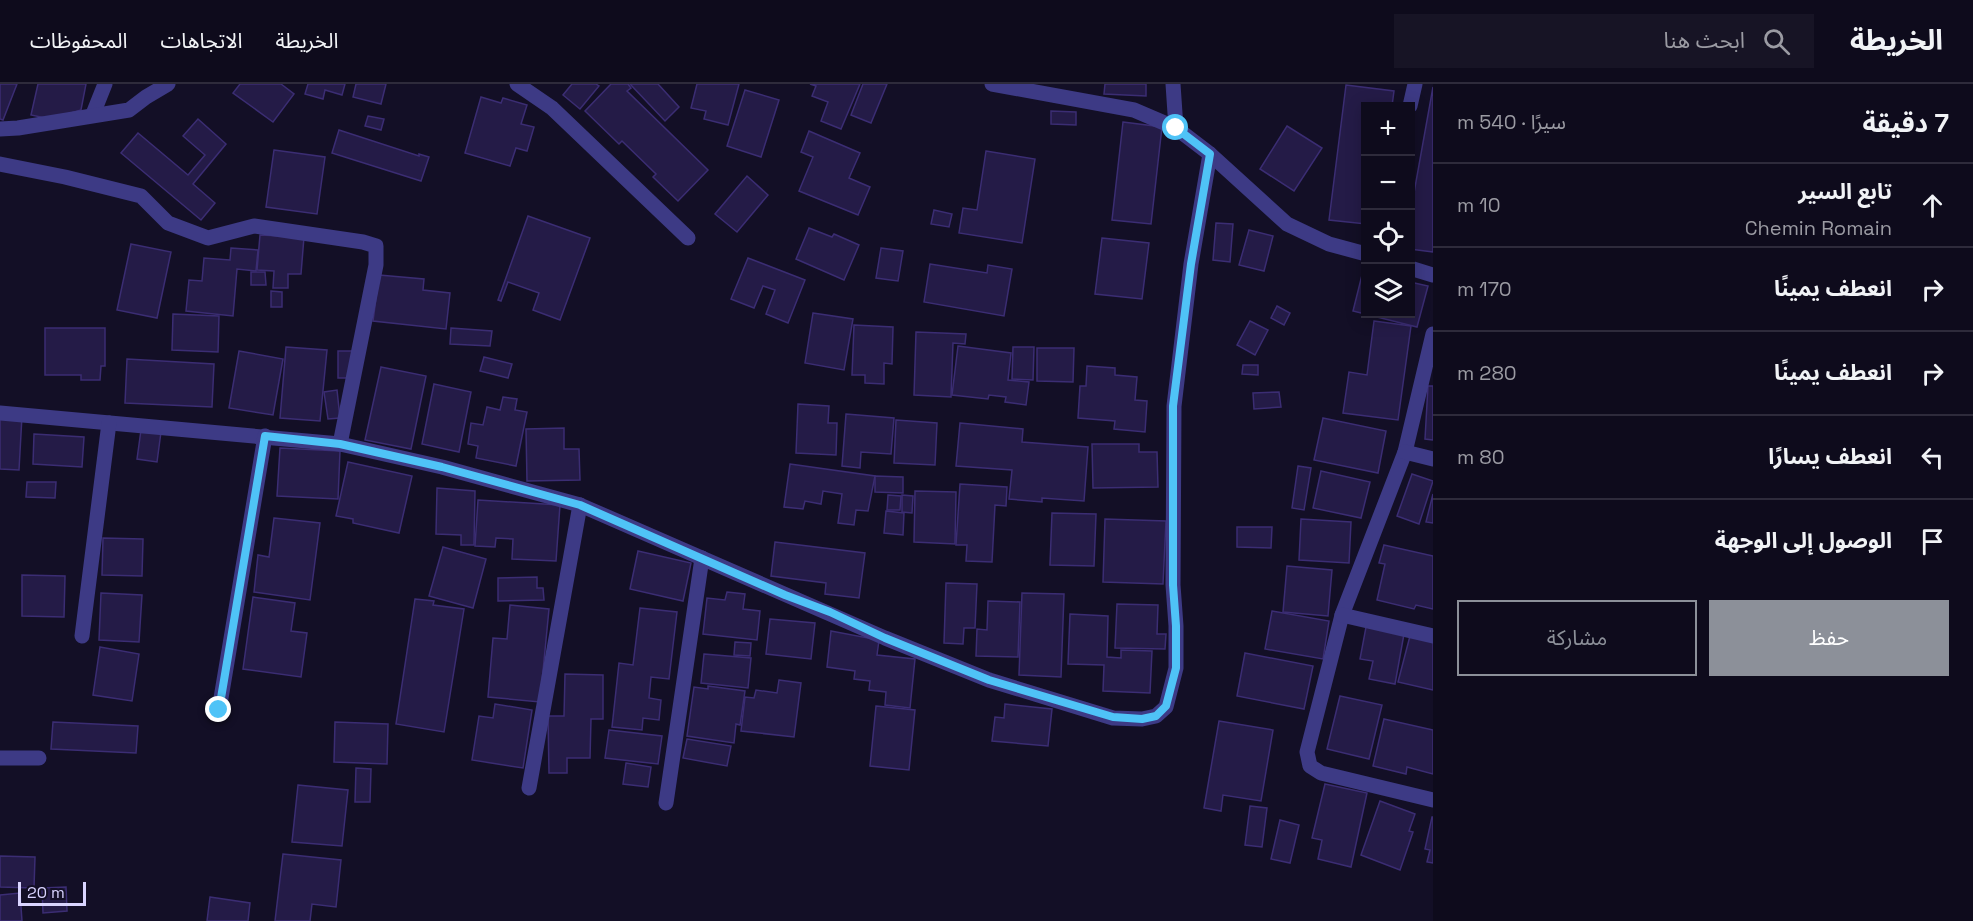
<!DOCTYPE html>
<html lang="ar">
<meta charset="utf-8">
<style>
:root{--surface:#0e0b1c;--page:#171425;--text:#f1f3f6;--muted:#9b9ba3;--line:#2e2b3b;--accent:#8c9099}
body{margin:0;font-family:"Space Grotesk","Noto Sans Arabic",sans-serif;background:var(--page);color:var(--text);direction:rtl}
.controls{position:absolute;right:18px;top:18px;display:grid;overflow:hidden;border-radius:0px;box-shadow:0 3px 15px #0003}
.controls button{width:54px;height:54px;display:grid;place-items:center;padding:0;border:0;border-bottom:2px solid var(--line);background:var(--surface);color:var(--text);font:30px sans-serif}
.scale{position:absolute;left:18px;bottom:15px;width:68px;box-sizing:border-box;padding-left:6px;border:3px solid #d9d4ff;border-top:0;font-size:16px;line-height:21px;white-space:nowrap;color:#d9d4ff;-webkit-text-stroke:4px #130f26;paint-order:stroke}
.stop{position:absolute;width:18px;height:18px;margin:-14px;border:4px solid #4fc3f7;border-radius:50%;background:#fff}
.stop.end{background:#4fc3f7;border-color:#fff;box-shadow:0 2px 6px #0008}
.list{margin:0;padding:0;list-style:none}
h2{display:flex;justify-content:space-between;align-items:center;height:78px;margin:0;padding:0 24px;font-size:26px}
h2 small{font-size:20px;font-weight:400;color:var(--muted)}
.list li{display:grid;grid-template-columns:39px 1fr auto;gap:18px;align-items:center;box-sizing:border-box;height:84px;padding:0 24px;border-top:2px solid var(--line)}
.list b{display:block;font-size:22px;white-space:nowrap}
.list p{margin:0;font-size:20px;white-space:nowrap;color:var(--muted)}
.list em{font-size:20px;font-style:normal;color:var(--muted)}
.actions{display:flex;gap:12px;padding:18px 24px}
.actions a{flex:1;padding:14px 0;border:2px solid var(--accent);border-radius:0px;text-align:center;font-size:21px;color:var(--accent)}
.actions .main{background:var(--accent);color:#fff}
.icon{flex:none;width:33px;height:33px;fill:none;stroke:currentColor;stroke-width:2;stroke-linecap:round;stroke-linejoin:round}
.map{position:relative;flex:none;width:1433px;height:837px;overflow:hidden;direction:ltr}
header{display:flex;align-items:center;gap:36px;box-sizing:border-box;height:84px;padding:0 30px;background:var(--surface);border-bottom:2px solid var(--line)}
header strong{font-size:28px}
nav{display:flex;gap:33px;margin-inline-start:auto;font-size:21px}
.search{width:420px;height:54px;background:var(--page);display:flex;align-items:center;gap:15px;box-sizing:border-box;padding:0 21px;border-radius:0px;color:var(--muted);font-size:22px}
main{display:flex}
aside{flex:1;background:var(--surface)}
.map>svg:first-child{display:block}
.building{fill:#241b47;stroke:#3b2d73;stroke-width:1.5}
.lines{fill:none;stroke-linecap:round;stroke-linejoin:round}
.minor{stroke:#3d3a85;stroke-width:15}
.route{stroke:#4fc3f7;stroke-width:8}
</style>
<header>
<strong>الخريطة</strong>
<div class="search"><svg class="icon" aria-label="search" viewBox="0 0 24 24"><circle cx="10" cy="10" r="6"/><path d="M15 15l6 6"/></svg>ابحث هنا</div>
<nav><a>الخريطة</a><a>الاتجاهات</a><a>المحفوظات</a></nav>
</header>
<main>
<aside>
<h2>7 دقيقة<small>سيرًا · 540 m</small></h2>
<ul class="list">
<li><svg class="icon" aria-label="ahead" viewBox="0 0 24 24"><path d="M12 20V5M6 11l6-6 6 6"/></svg><div><b>تابع السير</b><p>Chemin Romain</p></div><em>10 m</em></li>
<li><svg class="icon" aria-label="right" viewBox="0 0 24 24"><path d="M7 20v-9h11M14 6l5 5-5 5"/></svg><div><b>انعطف يمينًا</b></div><em>170 m</em></li>
<li><svg class="icon" aria-label="right" viewBox="0 0 24 24"><path d="M7 20v-9h11M14 6l5 5-5 5"/></svg><div><b>انعطف يمينًا</b></div><em>280 m</em></li>
<li><svg class="icon" aria-label="left" viewBox="0 0 24 24"><path d="M17 20v-9H6M10 6l-5 5 5 5"/></svg><div><b>انعطف يسارًا</b></div><em>80 m</em></li>
<li><svg class="icon" aria-label="arrive" viewBox="0 0 24 24"><path d="M6 21V4h12l-3 4 3 4H6"/></svg><div><b>الوصول إلى الوجهة</b></div></li>
</ul>
<div class="actions"><a class="main">حفظ</a><a>مشاركة</a></div>
</aside>
<div class="map">
<svg width="1433" height="837" viewBox="0 0 1433 837">
<rect width="100%" height="100%" fill="#130f26"/>
<g class="building">
<polygon points="0,0 17,0 3,36 0,35"/>
<polygon points="38,0 86,0 81,26 50,35 31,31"/>
<polygon points="240,0 281,0 294,10 273,38 233,9"/>
<polygon points="308,0 345,0 342,11 325,6 323,15 305,10"/>
<polygon points="356,0 386,0 381,20 353,13"/>
<polygon points="572,0 596,0 599,2 580,25 563,11"/>
<polygon points="611,0 628,0 631,4 627,7 708,86 678,117 653,93 656,90 622,57 619,60 585,27"/>
<polygon points="630,0 658,0 679,23 665,37"/>
<polygon points="697,0 739,0 728,41 704,35 706,27 691,24"/>
<polygon points="810,0 860,0 841,45 821,37 828,18 812,12 816,2"/>
<polygon points="863,0 887,0 871,39 851,31"/>
<polygon points="1105,0 1146,0 1146,12 1104,10"/>
<polygon points="1346,1 1394,7 1392,22 1366,22 1366,140 1329,136"/>
<polygon points="1433,3 1433,168 1410,165 1410,131"/>
<polygon points="745,6 779,16 761,73 727,62"/>
<polygon points="481,13 501,19 503,14 527,21 521,40 534,43 527,67 516,64 510,82 465,69"/>
<polygon points="1051,27 1076,28 1076,41 1051,40"/>
<polygon points="368,32 384,35 381,46 365,42"/>
<polygon points="198,35 226,60 193,100 215,119 201,136 121,69 138,49 188,91 205,71 183,52"/>
<polygon points="1123,38 1162,43 1151,140 1112,136"/>
<polygon points="1287,42 1322,64 1294,107 1260,85"/>
<polygon points="339,46 419,72 419,70 429,73 421,97 332,69"/>
<polygon points="809,47 860,69 849,94 870,103 858,131 799,107 813,73 801,68"/>
<polygon points="274,66 325,73 317,130 266,123"/>
<polygon points="986,67 1035,75 1022,159 959,149 963,124 977,126"/>
<polygon points="747,92 768,111 737,148 715,130"/>
<polygon points="934,126 952,130 949,143 931,140"/>
<polygon points="528,132 590,154 560,236 533,226 539,209 508,198 501,217 498,216"/>
<polygon points="1216,139 1233,140 1230,178 1213,176"/>
<polygon points="809,144 832,153 834,150 859,161 844,196 796,175"/>
<polygon points="1249,146 1273,152 1264,187 1239,181"/>
<polygon points="260,151 304,153 301,190 288,190 288,204 273,204 274,187 257,186"/>
<polygon points="1102,154 1149,159 1142,215 1095,210"/>
<polygon points="131,160 171,168 157,234 117,226"/>
<polygon points="231,164 258,166 256,187 237,185 233,232 186,227 189,196 202,197 204,174 230,176"/>
<polygon points="881,164 903,167 898,197 876,194"/>
<polygon points="748,174 805,196 788,239 766,230 775,206 763,202 754,224 731,215"/>
<polygon points="930,180 987,189 988,181 1012,185 1004,232 924,218"/>
<polygon points="1363,187 1366,187 1366,230 1410,230 1410,198 1428,202 1417,243 1353,227"/>
<polygon points="251,188 265,188 266,201 251,201"/>
<polygon points="379,191 424,195 423,206 450,209 446,245 373,237"/>
<polygon points="271,207 282,208 282,223 271,223"/>
<polygon points="1277,222 1290,229 1284,241 1271,234"/>
<polygon points="813,229 853,235 844,286 805,279"/>
<polygon points="173,230 219,232 218,268 172,266"/>
<polygon points="1250,237 1268,246 1255,271 1237,261"/>
<polygon points="1374,237 1411,242 1398,336 1343,329 1349,288 1367,291"/>
<polygon points="854,241 893,243 892,280 884,279 884,300 865,299 865,291 852,291"/>
<polygon points="45,244 105,244 105,282 101,282 100,296 81,296 81,291 45,291"/>
<polygon points="451,244 492,247 490,262 450,260"/>
<polygon points="916,248 966,250 965,260 953,259 951,313 914,311"/>
<polygon points="958,262 1011,269 1008,296 1029,298 1026,321 1005,318 1006,313 989,311 988,315 952,311"/>
<polygon points="286,263 327,266 320,337 280,334"/>
<polygon points="1013,263 1034,263 1033,296 1012,295"/>
<polygon points="1037,264 1074,264 1073,298 1037,297"/>
<polygon points="239,267 283,275 273,331 229,324"/>
<polygon points="338,267 352,267 353,294 338,294"/>
<polygon points="484,273 512,280 508,294 480,287"/>
<polygon points="127,275 214,280 212,323 125,319"/>
<polygon points="1243,281 1258,281 1258,291 1242,290"/>
<polygon points="1087,282 1115,284 1115,291 1137,293 1135,316 1147,317 1145,348 1114,345 1115,337 1078,334 1080,302 1086,302"/>
<polygon points="381,283 426,292 411,365 365,356"/>
<polygon points="434,300 471,308 459,368 422,360"/>
<polygon points="1428,302 1433,302 1433,356 1425,355"/>
<polygon points="337,306 340,334 328,335 324,308"/>
<polygon points="1279,308 1281,323 1254,325 1253,309"/>
<polygon points="503,313 517,315 515,326 527,328 516,382 476,374 478,362 468,360 471,339 483,341 487,323 500,326"/>
<polygon points="798,320 829,322 828,339 837,339 836,371 796,369"/>
<polygon points="846,330 894,334 891,370 861,368 860,384 842,382"/>
<polygon points="0,331 22,332 19,386 0,385"/>
<polygon points="1323,334 1386,347 1378,389 1314,376"/>
<polygon points="896,336 937,339 935,381 894,379"/>
<polygon points="960,339 1023,345 1022,358 1088,363 1084,417 1042,414 1042,418 1009,415 1012,386 956,382"/>
<polygon points="564,344 564,365 579,365 580,396 527,397 526,345"/>
<polygon points="141,346 161,348 157,378 137,375"/>
<polygon points="34,350 84,353 82,383 33,380"/>
<polygon points="1092,360 1139,360 1139,368 1157,368 1158,403 1093,404"/>
<polygon points="280,364 340,367 338,415 277,412"/>
<polygon points="348,378 412,392 399,449 353,439 353,435 336,432"/>
<polygon points="790,380 875,392 868,427 856,426 854,441 838,439 842,410 823,407 821,420 805,417 803,425 784,423"/>
<polygon points="1298,382 1311,384 1304,426 1292,424"/>
<polygon points="1321,387 1370,398 1361,434 1313,424"/>
<polygon points="1412,390 1433,397 1419,440 1397,432"/>
<polygon points="875,392 903,393 903,409 875,408"/>
<polygon points="27,398 56,398 55,414 26,413"/>
<polygon points="960,400 1007,403 1006,422 995,421 992,478 966,477 967,461 956,461"/>
<polygon points="437,404 475,407 474,461 461,461 461,451 436,450"/>
<polygon points="915,407 956,408 955,460 914,458"/>
<polygon points="1433,410 1433,439 1426,438"/>
<polygon points="888,411 901,412 900,426 887,426"/>
<polygon points="902,411 913,412 912,429 902,428"/>
<polygon points="478,416 560,421 556,477 512,475 513,455 496,454 495,463 475,462"/>
<polygon points="886,427 904,429 903,451 884,449"/>
<polygon points="1052,429 1096,430 1094,482 1050,481"/>
<polygon points="274,434 320,439 310,516 254,508 258,471 269,473"/>
<polygon points="1105,435 1166,437 1163,500 1103,498"/>
<polygon points="1301,435 1351,438 1349,479 1299,476"/>
<polygon points="1237,443 1272,443 1271,464 1237,463"/>
<polygon points="103,454 143,455 142,492 102,491"/>
<polygon points="775,458 865,469 859,514 825,510 826,499 771,492"/>
<polygon points="1384,461 1433,472 1433,525 1416,521 1414,525 1377,516 1385,480 1379,479"/>
<polygon points="443,463 486,475 473,524 429,512"/>
<polygon points="638,467 691,479 683,517 630,505"/>
<polygon points="1287,482 1332,486 1328,532 1283,528"/>
<polygon points="22,491 65,492 64,533 22,532"/>
<polygon points="537,493 537,504 543,504 544,516 498,517 498,494"/>
<polygon points="946,499 977,500 975,544 964,544 963,560 944,559"/>
<polygon points="727,508 745,510 743,525 760,527 757,556 703,550 707,514 725,516"/>
<polygon points="101,509 142,511 139,558 99,556"/>
<polygon points="1022,509 1064,510 1061,593 1019,591"/>
<polygon points="253,513 295,519 291,547 307,549 301,593 243,585"/>
<polygon points="415,515 434,517 433,521 464,525 444,648 396,640"/>
<polygon points="988,517 1020,518 1018,573 976,572 977,545 987,546"/>
<polygon points="1117,520 1158,521 1157,550 1166,550 1165,565 1115,564"/>
<polygon points="510,521 549,525 540,618 488,613 493,554 507,555"/>
<polygon points="640,524 677,528 669,595 651,593 649,614 661,616 659,636 643,634 642,646 612,643 619,579 633,581"/>
<polygon points="1272,527 1329,537 1323,575 1265,565"/>
<polygon points="1070,530 1108,532 1107,573 1121,574 1121,566 1152,567 1150,609 1103,607 1104,581 1068,580"/>
<polygon points="770,535 815,539 811,575 766,570"/>
<polygon points="1366,543 1404,550 1395,600 1369,595 1373,577 1360,575"/>
<polygon points="831,547 879,556 877,571 915,575 910,624 885,621 886,608 869,606 870,597 854,595 855,587 827,583"/>
<polygon points="1410,552 1433,558 1433,606 1398,598"/>
<polygon points="735,558 751,559 750,572 734,571"/>
<polygon points="100,563 139,570 132,617 93,611"/>
<polygon points="1245,569 1313,582 1304,625 1237,612"/>
<polygon points="704,570 751,574 748,604 701,599"/>
<polygon points="565,590 603,591 603,635 591,635 590,674 567,674 567,689 549,689 548,632 564,632"/>
<polygon points="779,596 801,599 794,653 741,647 745,613 754,614 756,606 777,609"/>
<polygon points="708,602 745,607 740,641 736,640 734,659 687,652 694,603 708,605"/>
<polygon points="1340,612 1382,621 1369,675 1327,665"/>
<polygon points="495,620 532,626 523,684 472,676 479,632 493,634"/>
<polygon points="1005,620 1052,625 1048,662 992,657 995,633 1004,634"/>
<polygon points="876,622 915,626 909,686 870,682"/>
<polygon points="1384,635 1433,646 1433,690 1407,683 1406,690 1373,682"/>
<polygon points="1219,637 1273,646 1261,717 1223,711 1221,727 1204,724"/>
<polygon points="53,638 138,642 136,669 51,665"/>
<polygon points="335,638 388,640 387,680 334,678"/>
<polygon points="609,646 662,652 658,680 605,674"/>
<polygon points="687,655 731,662 727,682 683,674"/>
<polygon points="626,679 651,683 648,703 623,700"/>
<polygon points="356,684 371,685 370,718 355,718"/>
<polygon points="1325,700 1367,709 1351,783 1318,775 1322,756 1312,754"/>
<polygon points="298,701 348,706 342,762 292,758"/>
<polygon points="1380,717 1415,730 1409,747 1413,748 1400,786 1361,771"/>
<polygon points="1250,722 1267,724 1262,763 1245,761"/>
<polygon points="1432,733 1433,733 1433,779 1427,778 1430,766 1425,765"/>
<polygon points="1280,736 1299,741 1290,779 1271,775"/>
<polygon points="283,770 341,776 336,823 312,820 310,837 275,837"/>
<polygon points="0,772 35,773 34,804 0,803"/>
<polygon points="66,803 67,827 43,829 42,804"/>
<polygon points="20,809 22,837 0,837 0,811"/>
<polygon points="210,813 250,819 248,837 207,837"/>
</g>
<g class="lines">
<g class="minor">
<polyline points="517,0 552,24 688,154"/>
<polyline points="992,0 1134,26 1176,44 1210,70 1287,140 1329,160 1366,170"/>
<polyline points="1173,0 1176,44"/>
<polyline points="1410,22 1415,0"/>
<polyline points="93,30 105,0"/>
<polyline points="0,45 18,44 129,26 146,13 168,0"/>
<polyline points="0,80 65,93 141,112 168,139 208,154 254,142 363,158 376,162 376,181 340,360"/>
<polyline points="1410,184 1433,191"/>
<polyline points="1433,250 1405,368 1342,531 1307,668 1310,682 1321,689 1433,716"/>
<polyline points="0,329 340,360 442,383 580,421 885,554 989,596 1113,634 1142,635 1156,632 1166,623 1176,584 1176,542 1173,501 1174,322 1191,180 1210,70"/>
<polyline points="1405,368 1433,375"/>
<polyline points="1342,531 1433,552"/>
<polyline points="82,552 109,339"/>
<polyline points="219,626 265,352"/>
<polyline points="0,674 39,674"/>
<polyline points="529,704 580,421"/>
<polyline points="666,719 702,474"/>
</g>
</g>
<g class="lines">
<polyline class="route" points="219,626 265,352 340,360 442,383 580,421 785,511 830,528 885,554 989,596 1113,633 1142,635 1156,632 1166,622 1176,584 1176,542 1173,501 1173,322 1191,180 1210,70 1176,44"/>
</g>
</svg>
<div class="controls">
<button>+</button>
<button>−</button>
<button><svg class="icon" aria-label="locate" viewBox="0 0 24 24"><circle cx="12" cy="12" r="6"/><path d="M12 2v4M12 18v4M2 12h4M18 12h4"/></svg></button>
<button><svg class="icon" aria-label="layers" viewBox="0 0 24 24"><path d="M12 4l9 5-9 5-9-5zM3 14l9 5 9-5"/></svg></button>
</div>
<div class="scale">20 m</div>
<div class="stop" style="left:1176px;top:44px"></div>
<div class="stop end" style="left:219px;top:626px"></div>
</div>
</main>
